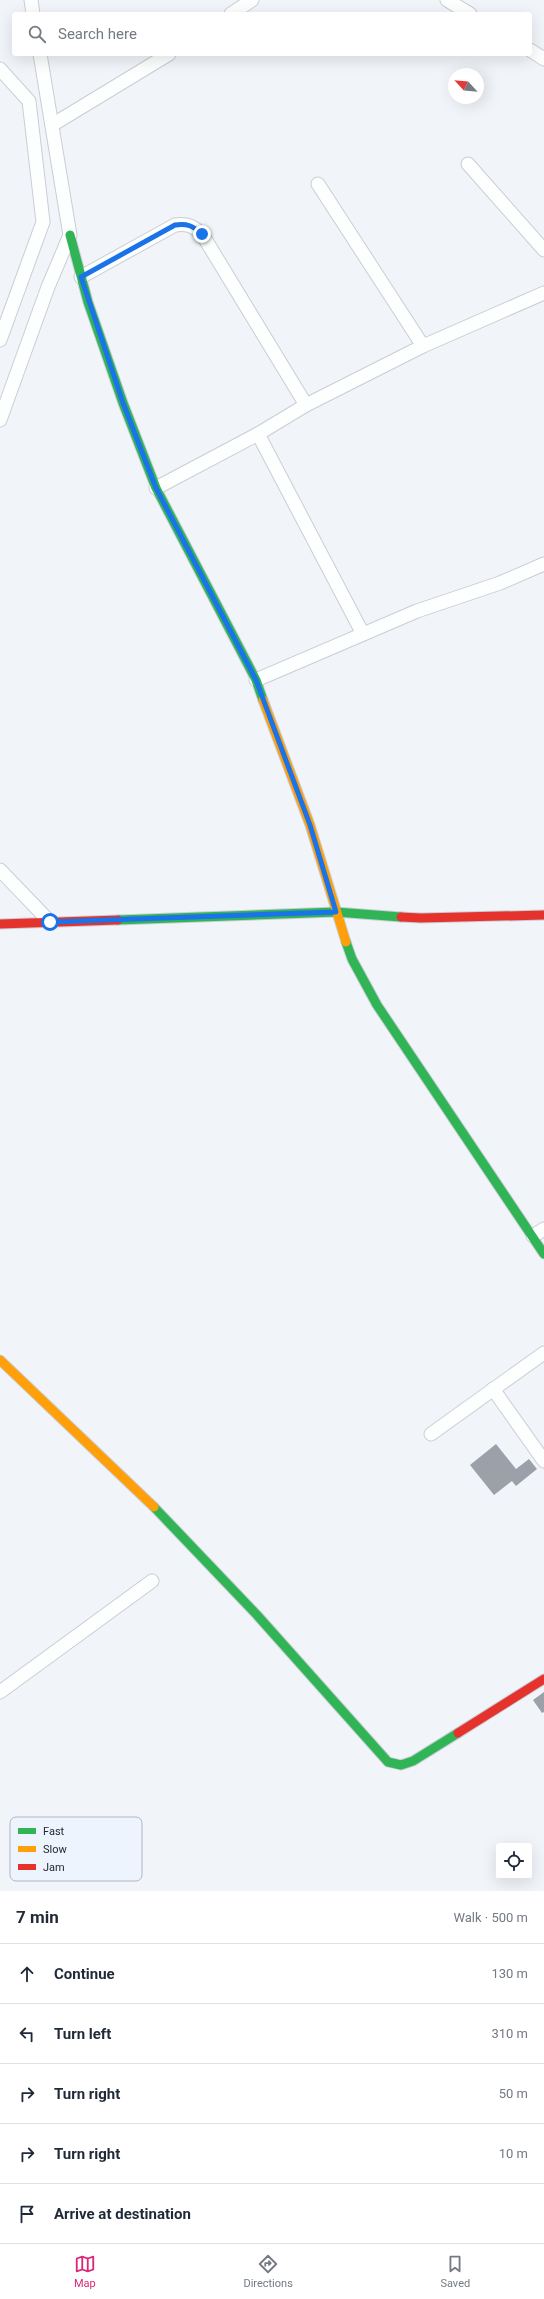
<!DOCTYPE html>
<meta charset="utf-8">
<style>
:root{--surface:#fff;--page:#f6f6f7;--text:#1f2937;--muted:#747a83;--line:#e0e1e3;--accent:#db2777}
body{margin:0;font-family:Roboto,sans-serif;background:var(--page);color:var(--text)}
.controls{position:absolute;right:12px;bottom:12px;display:grid;overflow:hidden;border-radius:4px;box-shadow:0 4px 16px #0002}
.controls button{width:36px;height:36px;display:grid;place-items:center;padding:0;border:0;border-bottom:1px solid var(--line);background:var(--surface);color:var(--text);font:20px sans-serif}
.compass{position:absolute;left:448px;top:68px;width:36px;height:36px;border-radius:50%;background:var(--surface);box-shadow:0 4px 16px #0002;rotate:296deg}
.stop{position:absolute;width:12px;height:12px;margin:-9px;border:3px solid #1a73e8;border-radius:50%;background:#fff}
.stop.end{background:#1a73e8;border-color:#fff;box-shadow:0 1px 4px #0008}
.list{margin:0;padding:0;list-style:none}
h2{display:flex;justify-content:space-between;align-items:center;height:52px;margin:0;padding:0 16px;font-size:17px}
h2 small{font-size:13px;font-weight:400;color:var(--muted)}
.list li{display:grid;grid-template-columns:26px 1fr auto;gap:12px;align-items:center;box-sizing:border-box;height:60px;padding:0 16px;border-top:1px solid var(--line)}
.list b{display:block;font-size:15px;white-space:nowrap}
.list em{font-size:13px;font-style:normal;color:var(--muted)}
.icon{flex:none;width:22px;height:22px;fill:none;stroke:currentColor;stroke-width:2;stroke-linecap:round;stroke-linejoin:round}
.map{position:relative;flex:none;width:544px;height:1891px;overflow:hidden}
.search{position:absolute;background:var(--surface);box-shadow:0 4px 16px #0002;left:12px;right:12px;top:12px;height:44px;display:flex;align-items:center;gap:10px;box-sizing:border-box;padding:0 14px;border-radius:4px;color:var(--muted);font-size:15px}
.sheet{height:352px;background:var(--surface)}
nav{display:flex;justify-content:space-around;align-items:center;box-sizing:border-box;height:56px;border-top:1px solid var(--line);background:var(--surface);font-size:11px;color:var(--muted)}
nav a{display:grid;justify-items:center;gap:2px}
nav .on{color:var(--accent)}
.map>svg:first-child{display:block}
.building{fill:#9ba0a9}
.lines{fill:none;stroke-linecap:round;stroke-linejoin:round}
.street-casing{stroke:#c9ced5;stroke-width:15}
.fast-casing{stroke:#c9ced5;stroke-width:11}
.slow-casing{stroke:#c9ced5;stroke-width:11}
.jam-casing{stroke:#c9ced5;stroke-width:11}
.street{stroke:#fdfefe;stroke-width:13}
.fast{stroke:#30b455;stroke-width:9}
.slow{stroke:#ff9f0a;stroke-width:9}
.jam{stroke:#e5322d;stroke-width:9}
.route{stroke:#1a73e8;stroke-width:5}
.key{fill:#edf4fe;stroke:#b0b7c1;stroke-width:1}
.key-label{font-size:11px;fill:#222832}
</style>
<div class="map">
<svg width="544" height="1891" viewBox="0 0 544 1891">
<rect width="100%" height="100%" fill="#f1f5fa"/>
<g class="building">
<polygon points="496,1444 516,1469 529,1459 537,1469 516,1486 512,1481 494,1495 470,1465"/>
<polygon points="544,1692 544,1712 542,1713 533,1700"/>
</g>
<g class="lines">
<g class="street-casing">
<g id="street">
<polyline points="31,0 33,14"/>
<polyline points="447,0 470,14"/>
<polyline points="231,14 252,0"/>
<polyline points="530,50 544,59"/>
<polyline points="0,69 29,101 43,222 0,340"/>
<polyline points="52,125 169,54"/>
<polyline points="468,164 544,250"/>
<polyline points="318,184 423,346"/>
<path d="M81,277L175,225C187,223 193,226 202,234L306,405"/>
<polyline points="0,420 48,287 70,235 40,54"/>
<polyline points="258,434 363,634"/>
<polyline points="156,488 258,434 306,405 423,346 544,293"/>
<polyline points="256,680 417,611 500,583 544,564"/>
<polyline points="0,870 50,922"/>
<polyline points="533,1236 544,1229"/>
<polyline points="493,1389 544,1461"/>
<polyline points="431,1434 544,1353"/>
<polyline points="0,1692 152,1581"/>
</g>
</g>
<g class="fast-casing">
<g id="fast">
<polyline points="70,235 88,302 123,403 156,488 256,680 263,700"/>
<polyline points="118,920 336,912 401,917"/>
<polyline points="346,942 352,959 377,1005 544,1254"/>
<polyline points="154,1507 257,1615 388,1762 401,1765 413,1761 458,1733"/>
</g>
</g>
<g class="slow-casing">
<g id="slow">
<polyline points="263,700 310,825 346,942"/>
<polyline points="0,1360 154,1507"/>
</g>
</g>
<g class="jam-casing">
<g id="jam">
<polyline points="401,917 421,918 544,915"/>
<polyline points="0,924 118,920"/>
<polyline points="458,1733 544,1679"/>
</g>
</g>
<use href="#street" class="street"/>
<use href="#fast" class="fast"/>
<use href="#slow" class="slow"/>
<use href="#jam" class="jam"/>
</g>
<g class="lines">
<path class="route" d="M50,922L336,912L310,825L256,680L156,488L123,403L81,277L175,225C187,223 193,226 202,234"/>
</g>
<rect x="10" y="1817" width="132" height="64" rx="6" class="key"/>
<rect x="18" y="1828" width="18" height="6" fill="#30b455"/>
<rect x="18" y="1846" width="18" height="6" fill="#ff9f0a"/>
<rect x="18" y="1864" width="18" height="6" fill="#e5322d"/>
<g class="key-label">
<text x="43" y="1835">Fast</text>
<text x="43" y="1853">Slow</text>
<text x="43" y="1871">Jam</text>
</g>
</svg>
<div class="controls">
<button><svg class="icon" aria-label="locate" viewBox="0 0 24 24"><circle cx="12" cy="12" r="6"/><path d="M12 2v4M12 18v4M2 12h4M18 12h4"/></svg></button>
</div>
<svg class="compass" viewBox="-18 -18 36 36"><path d="M0-13l5 13h-10z" fill="#e53935"/><path d="M0 13l5-13h-10z" fill="#747a83"/></svg>
<div class="stop" style="left:50px;top:922px"></div>
<div class="stop end" style="left:202px;top:234px"></div>
<div class="search"><svg class="icon" aria-label="search" viewBox="0 0 24 24"><circle cx="10" cy="10" r="6"/><path d="M15 15l6 6"/></svg>Search here</div>
</div>
<section class="sheet">
<h2>7 min<small>Walk · 500 m</small></h2>
<ul class="list">
<li><svg class="icon" aria-label="ahead" viewBox="0 0 24 24"><path d="M12 20V5M6 11l6-6 6 6"/></svg><div><b>Continue</b></div><em>130 m</em></li>
<li><svg class="icon" aria-label="left" viewBox="0 0 24 24"><path d="M17 20v-9H6M10 6l-5 5 5 5"/></svg><div><b>Turn left</b></div><em>310 m</em></li>
<li><svg class="icon" aria-label="right" viewBox="0 0 24 24"><path d="M7 20v-9h11M14 6l5 5-5 5"/></svg><div><b>Turn right</b></div><em>50 m</em></li>
<li><svg class="icon" aria-label="right" viewBox="0 0 24 24"><path d="M7 20v-9h11M14 6l5 5-5 5"/></svg><div><b>Turn right</b></div><em>10 m</em></li>
<li><svg class="icon" aria-label="arrive" viewBox="0 0 24 24"><path d="M6 21V4h12l-3 4 3 4H6"/></svg><div><b>Arrive at destination</b></div></li>
</ul>
</section>
<nav>
<a class="on"><svg class="icon" aria-label="map" viewBox="0 0 24 24"><path d="M3 6l6-2 6 2 6-2v14l-6 2-6-2-6 2zM9 4v14M15 6v14"/></svg>Map</a>
<a><svg class="icon" aria-label="directions" viewBox="0 0 24 24"><path d="M12 3l9 9-9 9-9-9zM9 14v-3h6M13 9l2 2-2 2"/></svg>Directions</a>
<a><svg class="icon" aria-label="saved" viewBox="0 0 24 24"><path d="M7 4h10v16l-5-4-5 4z"/></svg>Saved</a>
</nav>
